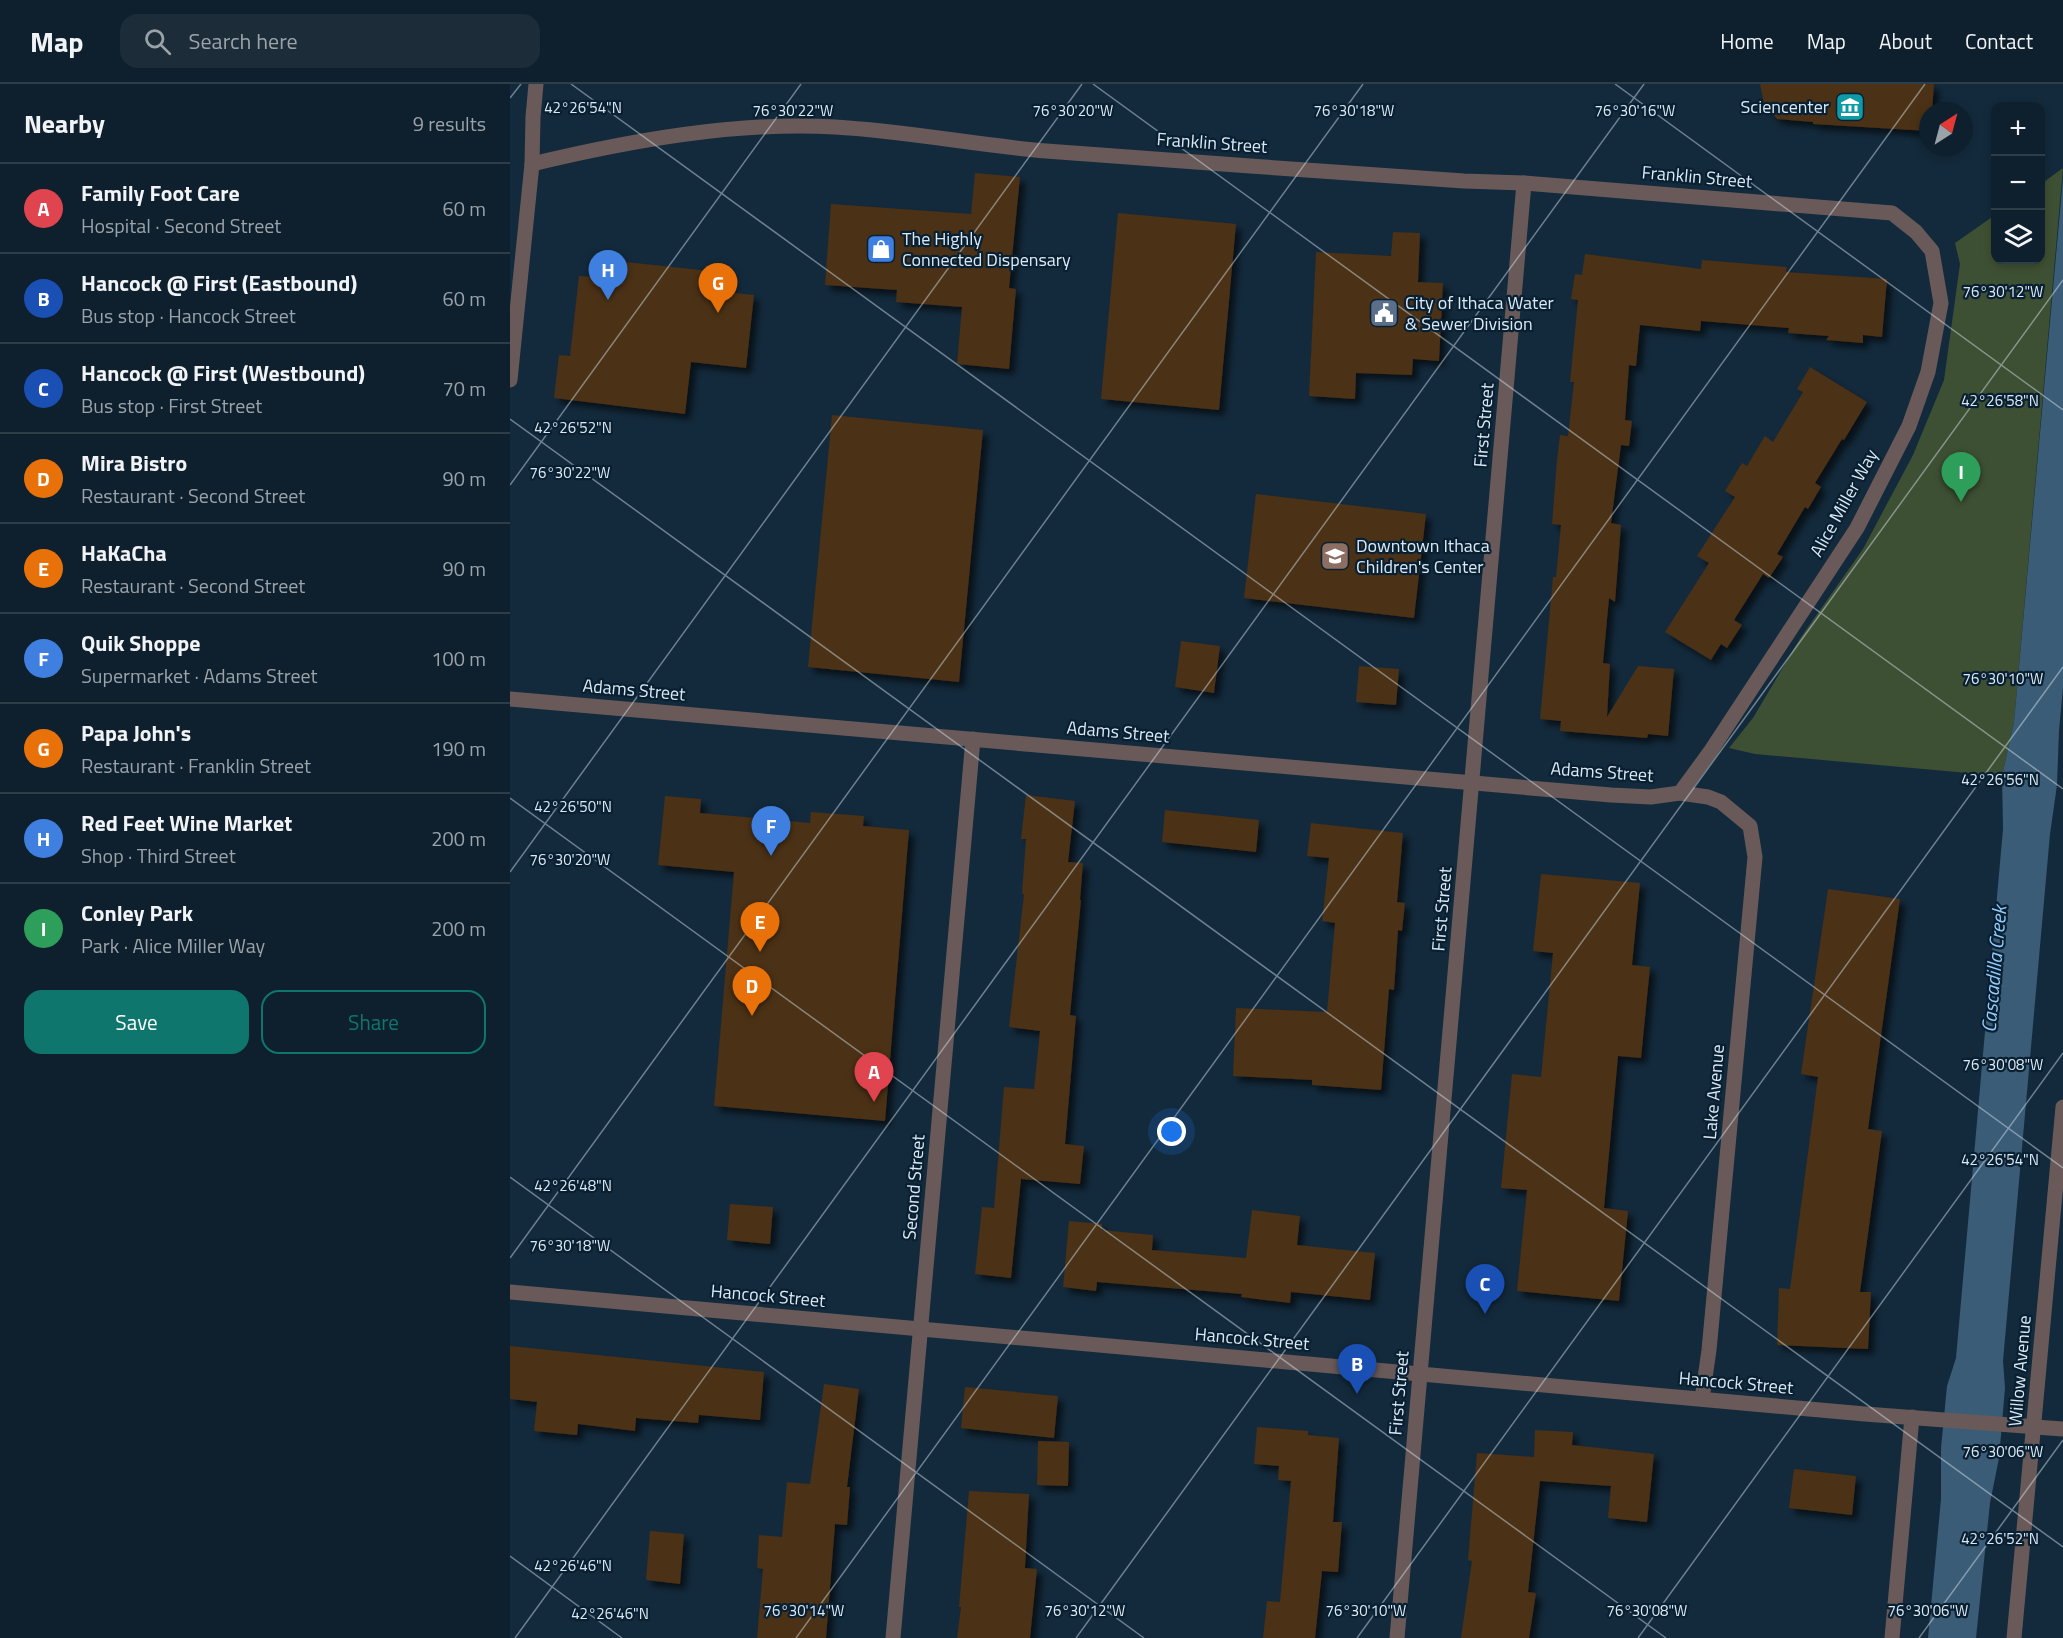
<!DOCTYPE html>
<meta charset="utf-8">
<style>
:root{--surface:#0e202d;--page:#1c2d39;--text:#f1f3f6;--muted:#9ba3aa;--line:#2e3e49;--accent:#0f766e}
body{margin:0;font-family:"Titillium Web",sans-serif;background:var(--page);color:var(--text)}
.controls{position:absolute;right:18px;top:18px;display:grid;overflow:hidden;border-radius:12px;box-shadow:0 3px 9px #0003}
.controls button{width:54px;height:54px;display:grid;place-items:center;padding:0;border:0;border-bottom:2px solid var(--line);background:var(--surface);color:var(--text);font:30px sans-serif}
.compass{position:absolute;left:1409px;top:18px;width:54px;height:54px;border-radius:50%;background:var(--surface);box-shadow:0 3px 9px #0003;rotate:36deg}
.you{position:absolute;left:662px;top:1048px;width:21px;height:21px;margin:-15px;border:4px solid #fff;border-radius:50%;background:#1a73e8;box-shadow:0 0 0 9px #1a73e833}
.badge{display:grid;place-items:center;width:39px;height:39px;border-radius:50%;background:var(--accent);color:#fff;font-size:20px;font-weight:700}
.pin{position:absolute;translate:-50% -50px;filter:drop-shadow(0 2px 3px #0008)}
.pin::after{content:'';position:absolute;top:32px;width:21px;height:18px;background:inherit;clip-path:polygon(0 0,100% 0,50% 100%)}
.list{margin:0;padding:0;list-style:none}
h2{display:flex;justify-content:space-between;align-items:center;height:78px;margin:0;padding:0 24px;font-size:26px}
h2 small{font-size:20px;font-weight:400;color:var(--muted)}
.list li{display:grid;grid-template-columns:39px 1fr auto;gap:18px;align-items:center;box-sizing:border-box;height:90px;padding:0 24px;border-top:2px solid var(--line)}
.list b{display:block;font-size:22px;white-space:nowrap}
.list p{margin:0;font-size:20px;white-space:nowrap;color:var(--muted)}
.list em{font-size:20px;font-style:normal;color:var(--muted)}
.actions{display:flex;gap:12px;padding:18px 24px}
.actions a{flex:1;padding:14px 0;border:2px solid var(--accent);border-radius:18px;text-align:center;font-size:21px;color:var(--accent)}
.actions .main{background:var(--accent);color:#fff}
.icon{flex:none;width:33px;height:33px;fill:none;stroke:currentColor;stroke-width:2;stroke-linecap:round;stroke-linejoin:round}
.map{position:relative;flex:none;width:1553px;height:1554px;overflow:hidden}
header{display:flex;align-items:center;gap:36px;box-sizing:border-box;height:84px;padding:0 30px;background:var(--surface);border-bottom:2px solid var(--line)}
header strong{font-size:28px}
nav{display:flex;gap:33px;margin-inline-start:auto;font-size:21px}
.search{width:420px;height:54px;background:var(--page);display:flex;align-items:center;gap:15px;box-sizing:border-box;padding:0 21px;border-radius:18px;color:var(--muted);font-size:22px}
main{display:flex}
aside{flex:1;background:var(--surface)}
.map>svg:first-child{display:block}
.green{fill:#3e5033}
.water{fill:#3b5c76}
.building{fill:#4c3014;filter:url(#shadow)}
.lines{fill:none;stroke-linecap:round;stroke-linejoin:round}
.minor{stroke:#695a59;stroke-width:15}
.ticks{fill:none;stroke:#dbe9f5;stroke-width:1.5;stroke-opacity:0.45}
.labels{text-anchor:middle;stroke-width:4.5;stroke-linejoin:round;paint-order:stroke}
.poi-label{font-size:18px;fill:#dbe9f5;stroke:#092032;text-anchor:start}
.street-label{font-size:18px;fill:#dbe9f5;stroke:#092032}
.water-label{font-size:20px;font-style:italic;fill:#94ccfb;stroke:#092032}
.ticks-label{font-size:15px;text-anchor:middle;fill:#dbe9f5;stroke:#092032;stroke-width:4.5;stroke-linejoin:round;paint-order:stroke}
</style>
<header>
<strong>Map</strong>
<div class="search"><svg class="icon" aria-label="search" viewBox="0 0 24 24"><circle cx="10" cy="10" r="6"/><path d="M15 15l6 6"/></svg>Search here</div>
<nav><a>Home</a><a>Map</a><a>About</a><a>Contact</a></nav>
</header>
<main>
<aside>
<h2>Nearby<small>9 results</small></h2>
<ul class="list">
<li><span class="badge" style="background:#e0444e">A</span><div><b>Family Foot Care</b><p>Hospital · Second Street</p></div><em>60 m</em></li>
<li><span class="badge" style="background:#1a4fb4">B</span><div><b>Hancock @ First (Eastbound)</b><p>Bus stop · Hancock Street</p></div><em>60 m</em></li>
<li><span class="badge" style="background:#1a4fb4">C</span><div><b>Hancock @ First (Westbound)</b><p>Bus stop · First Street</p></div><em>70 m</em></li>
<li><span class="badge" style="background:#e8710a">D</span><div><b>Mira Bistro</b><p>Restaurant · Second Street</p></div><em>90 m</em></li>
<li><span class="badge" style="background:#e8710a">E</span><div><b>HaKaCha</b><p>Restaurant · Second Street</p></div><em>90 m</em></li>
<li><span class="badge" style="background:#3f7fe0">F</span><div><b>Quik Shoppe</b><p>Supermarket · Adams Street</p></div><em>100 m</em></li>
<li><span class="badge" style="background:#e8710a">G</span><div><b>Papa John's</b><p>Restaurant · Franklin Street</p></div><em>190 m</em></li>
<li><span class="badge" style="background:#3f7fe0">H</span><div><b>Red Feet Wine Market</b><p>Shop · Third Street</p></div><em>200 m</em></li>
<li><span class="badge" style="background:#2e9e5b">I</span><div><b>Conley Park</b><p>Park · Alice Miller Way</p></div><em>200 m</em></li>
</ul>
<div class="actions"><a class="main">Save</a><a>Share</a></div>
</aside>
<div class="map">
<svg width="1553" height="1554" viewBox="0 0 1553 1554">
<defs>
<filter id="shadow"><feDropShadow dx="5.5" dy="5.5" stdDeviation="3" flood-color="#0009"/></filter>
</defs>
<rect width="100%" height="100%" fill="#132a3c"/>
<polygon class="green" points="1553,84 1504,638 1492,692 1245,670 1219,664 1243,634 1291,553 1353,465 1403,371 1434,296 1450,180 1445,159 1485,131 1486,176 1530,176 1531,100"/>
<polygon class="water" points="1553,94 1553,603 1549,647 1547,701 1540,750 1493,1277 1495,1304 1489,1374 1480,1419 1466,1554 1418,1554 1431,1415 1431,1364 1437,1302 1446,1274 1493,745 1492,692 1504,638"/>
<g class="building">
<polygon points="1250,0 1424,0 1422,27 1418,27 1418,47 1303,40 1303,38 1267,35 1254,20"/>
<polygon points="465,89 510,93 499,204 506,205 499,285 447,280 452,223 386,218 387,206 315,201 321,120 461,130"/>
<polygon points="608,129 726,140 709,326 591,315"/>
<polygon points="883,148 910,149 908,198 933,199 929,277 903,275 902,291 846,289 845,315 799,312 806,168 881,172"/>
<polygon points="1075,170 1191,185 1192,176 1277,183 1276,188 1377,195 1372,253 1353,251 1353,259 1316,256 1319,252 1278,249 1279,244 1191,237 1190,247 1130,241 1126,282 1119,281 1115,336 1122,337 1119,362 1111,361 1101,439 1111,441 1105,518 1099,514 1093,579 1100,580 1097,633 1128,582 1164,585 1158,652 1138,650 1137,654 1050,647 1051,637 1030,635 1043,493 1046,493 1051,441 1042,440 1047,376 1050,351 1058,352 1064,298 1060,298 1068,216 1061,215 1065,190 1072,191"/>
<polygon points="88,175 209,188 207,207 244,211 236,284 181,278 175,330 44,314 49,271 60,272 69,192 86,193"/>
<polygon points="1300,283 1357,318 1334,356 1332,355 1305,399 1311,403 1298,425 1295,423 1267,470 1273,473 1259,494 1253,490 1224,536 1232,541 1217,564 1211,560 1201,576 1155,548 1199,479 1187,472 1225,413 1215,407 1232,379 1237,382 1255,352 1263,358 1293,308 1287,305"/>
<polygon points="322,331 473,346 449,598 298,583"/>
<polygon points="746,410 916,430 904,534 734,514"/>
<polygon points="671,557 710,562 704,609 665,603"/>
<polygon points="849,582 889,585 886,621 846,618"/>
<polygon points="516,711 565,717 558,778 573,779 570,816 571,816 560,931 566,932 555,1060 574,1062 570,1100 511,1095 501,1194 465,1190 472,1123 484,1124 494,1003 524,1005 530,947 499,943 514,810 512,810 516,755 511,755"/>
<polygon points="155,712 191,715 190,729 300,739 301,728 354,732 353,742 399,746 375,1037 204,1022 224,788 148,781"/>
<polygon points="655,726 749,736 746,768 652,758"/>
<polygon points="801,739 893,749 887,818 895,819 892,847 888,846 884,906 879,905 871,1006 802,1001 802,996 723,992 726,924 817,928 825,839 812,837 819,774 797,772"/>
<polygon points="1031,790 1130,799 1122,881 1140,883 1131,974 1108,972 1094,1124 1118,1127 1109,1217 1007,1207 1017,1106 991,1104 1002,990 1031,993 1043,869 1023,867"/>
<polygon points="1318,805 1390,815 1358,1045 1372,1047 1350,1208 1361,1208 1358,1265 1267,1261 1269,1204 1280,1205 1308,993 1291,990"/>
<polygon points="220,1120 263,1123 260,1160 217,1156"/>
<polygon points="742,1126 790,1132 787,1161 865,1169 860,1216 781,1208 780,1219 731,1213 732,1210 587,1198 586,1207 553,1203 559,1137 592,1140 592,1146 643,1151 642,1166 736,1174"/>
<polygon points="0,1262 254,1288 250,1336 189,1331 188,1339 126,1334 125,1347 68,1340 67,1351 24,1347 27,1318 0,1315"/>
<polygon points="314,1300 349,1305 337,1403 340,1403 337,1441 325,1440 316,1554 247,1554 253,1485 247,1484 249,1451 272,1453 277,1398 300,1400"/>
<polygon points="455,1303 548,1312 544,1354 451,1344"/>
<polygon points="747,1343 798,1347 798,1351 829,1354 823,1438 832,1438 828,1488 812,1487 805,1554 753,1554 757,1517 770,1518 781,1397 768,1396 769,1382 744,1380"/>
<polygon points="1025,1346 1063,1348 1062,1361 1144,1370 1137,1438 1098,1434 1101,1402 1030,1397 1018,1508 1026,1509 1019,1554 951,1554 962,1477 958,1476 967,1369 1024,1373"/>
<polygon points="528,1357 559,1358 558,1402 527,1401"/>
<polygon points="1284,1385 1346,1392 1342,1431 1279,1424"/>
<polygon points="459,1407 519,1410 515,1484 527,1485 520,1554 447,1554 451,1523 449,1523"/>
<polygon points="140,1447 174,1450 170,1500 136,1496"/>
</g>
<g class="lines">
<g class="minor">
<path d="M22,80C118,57 226,37 325,43C396,47 465,61 536,67C675,78 815,87 954,97L1014,99L1382,129L1406,148L1422,167L1431,219L1418,288L1399,342L1347,444L1200,668L1170,709"/>
<polyline points="0,296 22,80 23,33 26,0"/>
<polyline points="0,615 1101,711 1141,713 1170,709 1198,713 1211,718 1240,742 1245,773 1199,1266 1192,1315"/>
<polyline points="0,1208 1355,1330 1553,1345"/>
<polyline points="383,1554 463,655"/>
<polyline points="887,1554 1014,99"/>
<polyline points="1382,1554 1402,1333"/>
<polyline points="1504,1554 1553,1023"/>
</g>
</g>
<path class="ticks" d="M61,0L1553,1084M583,0L1553,705M1105,0L1553,326M0,14L11,0M0,335L1553,1463M0,401L291,0M0,714L1156,1554M0,788L572,0M0,1093L634,1554M0,1174L853,0M0,1472L112,1554M5,1554L1134,0M286,1554L1415,0M566,1554L1553,196M847,1554L1553,583M1128,1554L1553,969M1409,1554L1553,1356"/>
<defs>
<g id="museum-square" transform="scale(1.5)"><rect x="-9" y="-9" width="18" height="18" rx="4" fill="#0f9aa8" stroke="#092032"/><path d="M0-6L6-3V-2H-6V-3ZM-5-1h2V3h-2ZM-1-1h2V3h-2ZM3-1h2V3H3ZM-6 4H6V6H-6Z" fill="#fff"/></g>
<g id="shop-square" transform="scale(1.5)"><rect x="-9" y="-9" width="18" height="18" rx="4" fill="#3f7fe0" stroke="#092032"/><path d="M-5-2.5h2.3a2.7 3.5 0 0 1 5.4 0H5L5.5 6h-11ZM-1.5-2.5h3a1.5 2.3 0 0 0-3 0Z" fill="#fff"/></g>
<g id="civic-square" transform="scale(1.5)"><rect x="-9" y="-9" width="18" height="18" rx="4" fill="#5c6f8a" stroke="#092032"/><path d="M-.6-6.5H3V-4.5H.6V-3L4-1V1h2V6H-6V1h2V-1L-.6-3ZM-1.2 2.5V6h2.4V2.5Z" fill="#fff"/></g>
<g id="school-square" transform="scale(1.5)"><rect x="-9" y="-9" width="18" height="18" rx="4" fill="#8d6e63" stroke="#092032"/><path d="M0-5L7-2L0 1L-7-2ZM-4 1L0 2.5L4 1V4Q0 6-4 4Z" fill="#fff"/></g>
</defs>
<g fill-rule="evenodd">
<use href="#museum-square" x="1340" y="23"/>
<use href="#shop-square" x="371" y="165"/>
<use href="#civic-square" x="874" y="229"/>
<use href="#school-square" x="825" y="472"/>
</g>
<g class="labels">
<g class="poi-label">
<text x="1319" y="29" text-anchor="end">Sciencenter</text>
<text x="392" y="161">The Highly<tspan x="392" dy="21">Connected Dispensary</tspan></text>
<text x="895" y="225">City of Ithaca Water<tspan x="895" dy="21">&amp; Sewer Division</tspan></text>
<text x="846" y="468">Downtown Ithaca<tspan x="846" dy="21">Children's Center</tspan></text>
</g>
<g class="street-label">
<text transform="translate(702 59) rotate(4)" y="6">Franklin Street</text>
<text transform="translate(1187 93) rotate(5)" y="6">Franklin Street</text>
<text transform="translate(974 341) rotate(-85)" y="6">First Street</text>
<text transform="translate(1334 419) rotate(-61)" y="6">Alice Miller Way</text>
<text transform="translate(124 606) rotate(5)" y="6">Adams Street</text>
<text transform="translate(608 648) rotate(5)" y="6">Adams Street</text>
<text transform="translate(1092 688) rotate(4)" y="6">Adams Street</text>
<text transform="translate(932 825) rotate(-85)" y="6">First Street</text>
<text transform="translate(1204 1008) rotate(-85)" y="6">Lake Avenue</text>
<text transform="translate(404 1103) rotate(-85)" y="6">Second Street</text>
<text transform="translate(258 1212) rotate(5)" y="6">Hancock Street</text>
<text transform="translate(742 1255) rotate(5)" y="6">Hancock Street</text>
<text transform="translate(1510 1287) rotate(-85)" y="6">Willow Avenue</text>
<text transform="translate(1226 1299) rotate(5)" y="6">Hancock Street</text>
<text transform="translate(889 1309) rotate(-85)" y="6">First Street</text>
</g>
<g class="water-label">
<text transform="translate(1484 885) rotate(-85)" y="7">Cascadilla Creek</text>
</g>
</g>
<g class="ticks-label">
<text x="73" y="29">42°26'54"N</text>
<text x="283" y="32">76°30'22"W</text>
<text x="563" y="32">76°30'20"W</text>
<text x="844" y="32">76°30'18"W</text>
<text x="1125" y="32">76°30'16"W</text>
<text x="1493" y="213">76°30'12"W</text>
<text x="1490" y="322">42°26'58"N</text>
<text x="63" y="349">42°26'52"N</text>
<text x="60" y="394">76°30'22"W</text>
<text x="1493" y="600">76°30'10"W</text>
<text x="1490" y="701">42°26'56"N</text>
<text x="63" y="728">42°26'50"N</text>
<text x="60" y="781">76°30'20"W</text>
<text x="1493" y="986">76°30'08"W</text>
<text x="1490" y="1081">42°26'54"N</text>
<text x="63" y="1107">42°26'48"N</text>
<text x="60" y="1167">76°30'18"W</text>
<text x="1493" y="1373">76°30'06"W</text>
<text x="1490" y="1460">42°26'52"N</text>
<text x="63" y="1487">42°26'46"N</text>
<text x="294" y="1532">76°30'14"W</text>
<text x="575" y="1532">76°30'12"W</text>
<text x="856" y="1532">76°30'10"W</text>
<text x="1137" y="1532">76°30'08"W</text>
<text x="1418" y="1532">76°30'06"W</text>
<text x="100" y="1535">42°26'46"N</text>
</g>
</svg>
<div class="controls">
<button>+</button>
<button>−</button>
<button><svg class="icon" aria-label="layers" viewBox="0 0 24 24"><path d="M12 4l9 5-9 5-9-5zM3 14l9 5 9-5"/></svg></button>
</div>
<svg class="compass" viewBox="-18 -18 36 36"><path d="M0-13l5 13h-10z" fill="#e53935"/><path d="M0 13l5-13h-10z" fill="#9ba3aa"/></svg>
<div class="you"></div>
<div class="pin badge" style="left:364px;top:1018px;background:#e0444e">A</div>
<div class="pin badge" style="left:847px;top:1310px;background:#1a4fb4">B</div>
<div class="pin badge" style="left:975px;top:1230px;background:#1a4fb4">C</div>
<div class="pin badge" style="left:242px;top:932px;background:#e8710a">D</div>
<div class="pin badge" style="left:250px;top:868px;background:#e8710a">E</div>
<div class="pin badge" style="left:261px;top:772px;background:#3f7fe0">F</div>
<div class="pin badge" style="left:208px;top:229px;background:#e8710a">G</div>
<div class="pin badge" style="left:98px;top:216px;background:#3f7fe0">H</div>
<div class="pin badge" style="left:1451px;top:418px;background:#2e9e5b">I</div>
</div>
</main>
